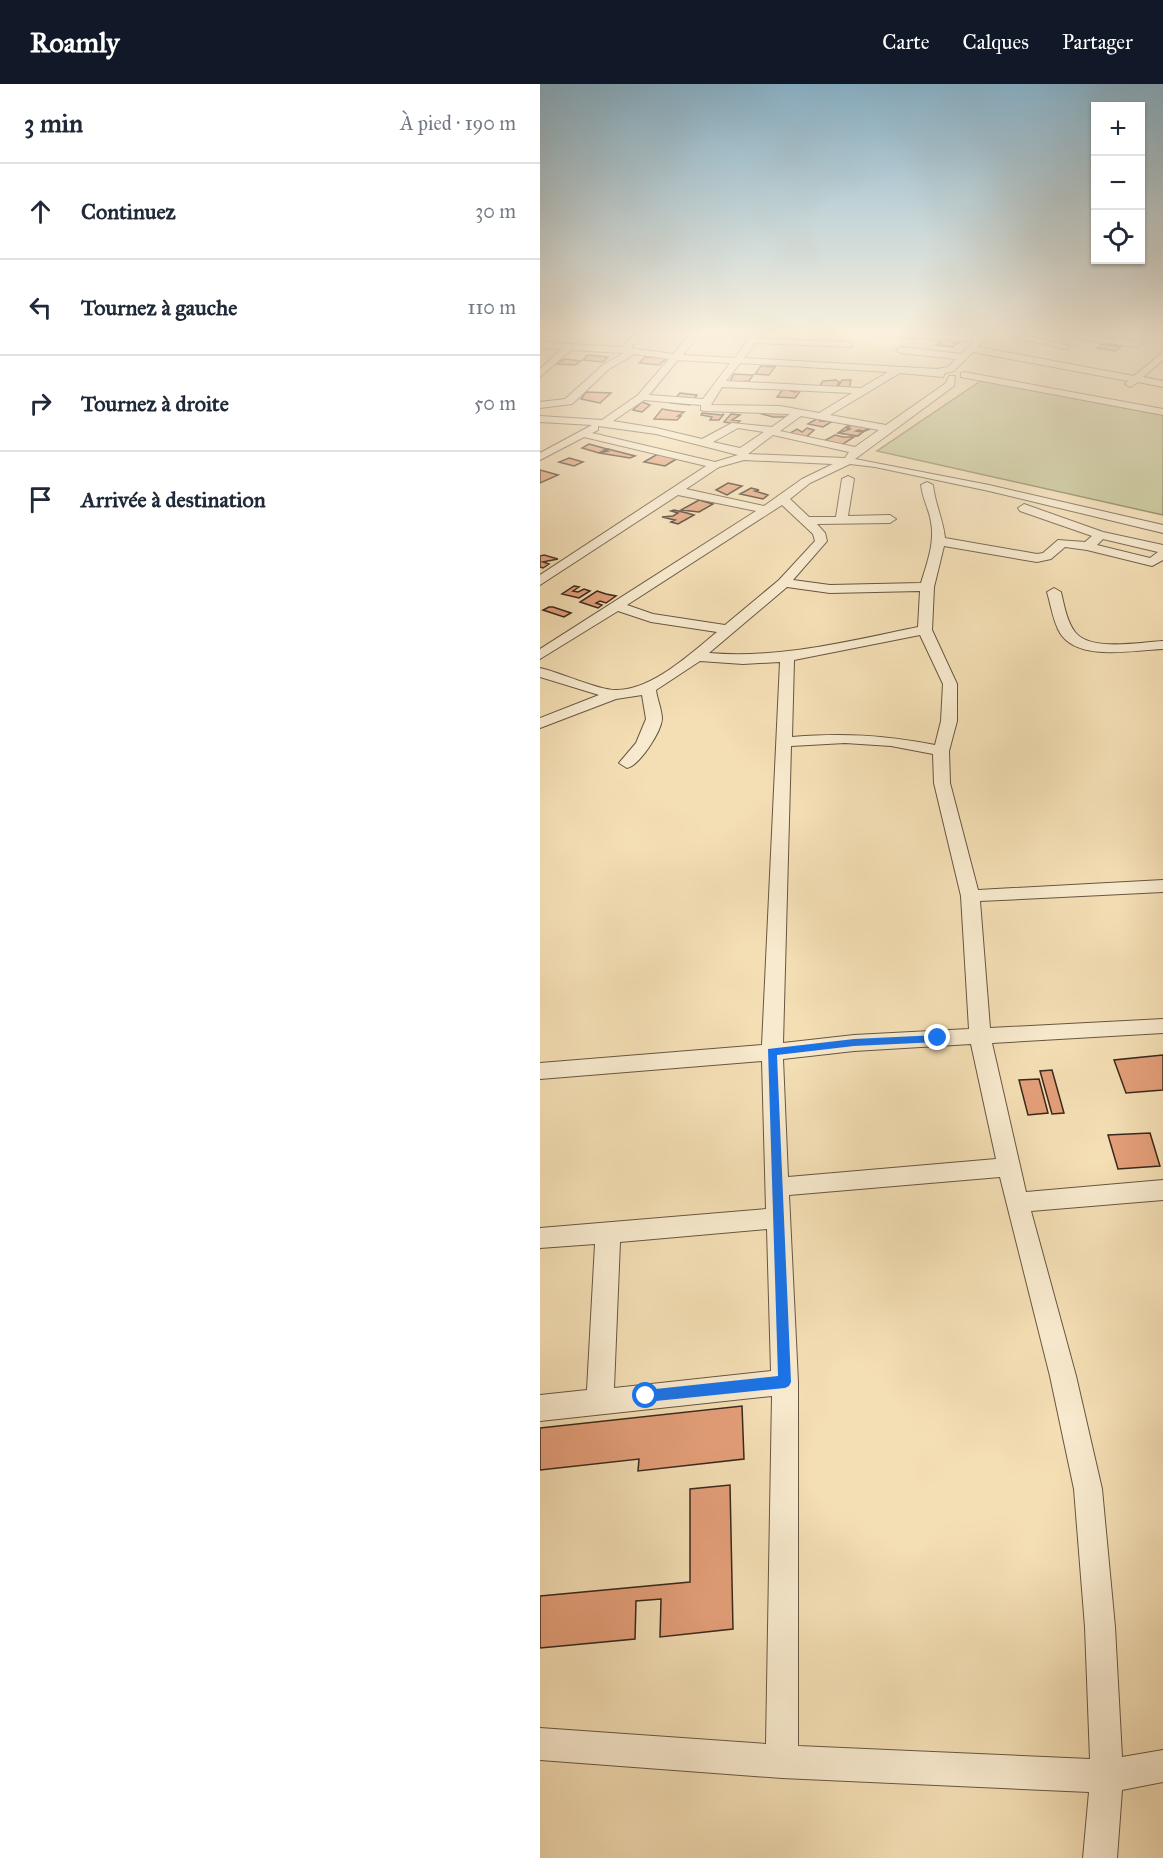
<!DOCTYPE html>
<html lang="fr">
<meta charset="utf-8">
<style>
:root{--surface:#fff;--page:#f6f6f7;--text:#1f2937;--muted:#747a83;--line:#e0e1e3;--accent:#111827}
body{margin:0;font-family:"IM FELL Great Primer",serif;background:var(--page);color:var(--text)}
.controls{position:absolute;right:18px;top:18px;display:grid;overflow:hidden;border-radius:0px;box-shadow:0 2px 4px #0004}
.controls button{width:54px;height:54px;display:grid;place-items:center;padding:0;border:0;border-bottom:2px solid var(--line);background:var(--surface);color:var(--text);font:30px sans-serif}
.stop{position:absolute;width:18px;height:18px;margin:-14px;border:4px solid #1a73e8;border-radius:50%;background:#fff}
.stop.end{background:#1a73e8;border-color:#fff;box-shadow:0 2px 6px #0008}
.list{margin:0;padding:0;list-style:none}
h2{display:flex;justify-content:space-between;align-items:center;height:78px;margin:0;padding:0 24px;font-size:26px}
h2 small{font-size:20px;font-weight:400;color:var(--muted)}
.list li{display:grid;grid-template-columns:39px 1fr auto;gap:18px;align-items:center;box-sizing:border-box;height:96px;padding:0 24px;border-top:2px solid var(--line)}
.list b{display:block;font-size:22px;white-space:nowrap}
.list em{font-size:20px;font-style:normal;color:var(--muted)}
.icon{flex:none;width:33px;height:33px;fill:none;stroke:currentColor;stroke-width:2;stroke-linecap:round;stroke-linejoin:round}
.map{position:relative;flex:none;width:623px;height:1774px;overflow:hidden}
header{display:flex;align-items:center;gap:36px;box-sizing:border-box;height:84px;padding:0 30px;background:var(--accent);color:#fff}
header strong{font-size:28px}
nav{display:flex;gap:33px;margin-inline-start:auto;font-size:21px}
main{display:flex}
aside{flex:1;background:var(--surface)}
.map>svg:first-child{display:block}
.green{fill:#bcc18c;stroke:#7a7454;stroke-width:1.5}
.building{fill:#e49f79;stroke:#38281c;stroke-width:1.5}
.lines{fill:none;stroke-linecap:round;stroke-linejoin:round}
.street-casing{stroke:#675642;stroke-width:2}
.street{fill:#f8eace;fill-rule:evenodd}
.route{fill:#1a73e8}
</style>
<header>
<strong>Roamly</strong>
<nav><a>Carte</a><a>Calques</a><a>Partager</a></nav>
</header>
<main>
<aside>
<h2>3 min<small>À pied · 190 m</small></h2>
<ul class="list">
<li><svg class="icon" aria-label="ahead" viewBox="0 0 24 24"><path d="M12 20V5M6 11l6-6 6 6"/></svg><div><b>Continuez</b></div><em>30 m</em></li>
<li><svg class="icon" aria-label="left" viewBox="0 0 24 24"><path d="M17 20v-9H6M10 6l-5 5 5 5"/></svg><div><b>Tournez à gauche</b></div><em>110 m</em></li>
<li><svg class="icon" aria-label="right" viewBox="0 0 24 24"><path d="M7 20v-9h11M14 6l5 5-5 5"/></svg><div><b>Tournez à droite</b></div><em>50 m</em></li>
<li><svg class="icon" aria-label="arrive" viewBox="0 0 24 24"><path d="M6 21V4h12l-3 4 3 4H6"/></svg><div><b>Arrivée à destination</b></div></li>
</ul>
</aside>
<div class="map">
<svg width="623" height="1774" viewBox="0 0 623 1774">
<rect width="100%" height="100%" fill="#f4deb4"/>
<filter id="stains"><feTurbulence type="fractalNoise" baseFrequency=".00333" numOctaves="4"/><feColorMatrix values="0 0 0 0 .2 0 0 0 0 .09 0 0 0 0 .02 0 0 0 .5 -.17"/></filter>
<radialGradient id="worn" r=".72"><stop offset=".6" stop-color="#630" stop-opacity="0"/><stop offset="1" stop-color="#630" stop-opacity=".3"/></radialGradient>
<polygon class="green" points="442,296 623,331 623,431 337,367"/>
<g class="building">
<polygon points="405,255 420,257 417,260 412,259 416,260 413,263 396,261"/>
<polygon points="563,260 581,263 575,267 557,264"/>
<polygon points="48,271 68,273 63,278 43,276"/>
<polygon points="105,273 127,274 119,281 99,279"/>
<polygon points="25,275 41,277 35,281 16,280"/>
<polygon points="221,282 235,283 229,291 215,290"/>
<polygon points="194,290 213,291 209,297 189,299"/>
<polygon points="296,296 299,298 296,304 279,303 283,297"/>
<polygon points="302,296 311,296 309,305 297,304"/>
<polygon points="243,305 255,308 261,306 255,314 237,313"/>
<polygon points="46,308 71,309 60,319 41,315"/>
<polygon points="140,309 157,311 150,321 131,319"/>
<polygon points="102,318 110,321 102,328 93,326"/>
<polygon points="122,325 134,327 144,328 138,332 141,332 137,336 114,335"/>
<polygon points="230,325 256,331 251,333 233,333 222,330"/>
<polygon points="162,329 182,331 184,330 179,336 170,336 172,333 161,331"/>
<polygon points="191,330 200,331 192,336 200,337 196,340 184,338"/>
<polygon points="278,334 283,335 279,337 293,337 283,343 268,340"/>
<polygon points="310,340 329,344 330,345 325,347 318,346 323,348 318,352 298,349"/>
<polygon points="312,341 329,344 324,347 318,346 316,347 323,348 317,352 299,349 310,345 307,344"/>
<polygon points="267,344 274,346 264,355 247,351 257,345 262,348"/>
<polygon points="295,351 303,353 314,353 300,362 282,358"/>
<polygon points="49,360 67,365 59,369 42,364"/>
<polygon points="68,365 95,372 90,374 59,369 68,367 65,366"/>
<polygon points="123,367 143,371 125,382 104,378"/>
<polygon points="29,374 43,378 34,382 19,378"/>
<polygon points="0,386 18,391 0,399"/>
<polygon points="188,399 202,402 187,411 176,406"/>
<polygon points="211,404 219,406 215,407 228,411 223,415 200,410"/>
<polygon points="159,416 173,420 159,428 141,426"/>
<polygon points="134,426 147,429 154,431 138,440 131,438 135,436 122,433 133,432 138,429 131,427"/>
<polygon points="4,471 18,475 3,478 9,480 3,484 0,483 0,472"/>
<polygon points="34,502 39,503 33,507 38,508 44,505 50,507 39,514 22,510"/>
<polygon points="57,507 66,510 76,512 66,519 60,517 56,519 62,521 58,524 40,518"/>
<polygon points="9,523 13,523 31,529 24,533 3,526"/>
<polygon points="623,971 623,1006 586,1009 574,976"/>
<polygon points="512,986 524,1029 512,1030 500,987"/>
<polygon points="499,995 508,1029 488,1031 479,996"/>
<polygon points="610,1049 620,1082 578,1085 568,1051"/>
<polygon points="202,1322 204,1375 98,1387 99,1375 0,1386 0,1344"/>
<polygon points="190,1401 193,1545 120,1553 121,1515 96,1517 95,1555 0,1564 0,1512 150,1498 150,1405"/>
</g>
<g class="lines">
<g class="street-casing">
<g id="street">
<path d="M95,250H104L90,264L133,270L150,250H159L143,271L195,274L212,250H221L219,254L309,258L312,259V263L215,259L204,274L397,285L408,283L416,275L361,269L356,266L361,263L421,270L434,257L351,253L347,250L439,252L450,250L438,263L594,292L623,268V276L603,293L623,297V303L598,298L590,303L585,300L588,297L433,268L414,287L405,289L403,293L360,289L290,331L346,341L406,299L409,292H415L414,302L315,375L449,401L623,441V449L449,407L335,383L310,380L270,399L250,415L269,433H296L302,395L308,392L314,395L308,432L350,431L356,435L350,439L277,440L285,449L287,457L253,496L290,501L381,499C387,479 395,459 391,438C389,425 383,416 381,401L387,398L393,401C395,420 403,435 405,454L497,470L503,469L518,456L545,458L552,452L480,427L478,424L484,420L563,448L623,461V476L612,482L547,466L525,463L511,475L497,478L404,462L394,503L392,546L417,600V637L409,667L410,699L438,806L623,796V808L440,817L450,944L623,935V949L452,959L486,1108L623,1096V1116L491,1127L536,1292L562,1405L575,1543L582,1673L623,1666V1698L582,1706L577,1774H543L549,1708L242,1694L0,1676V1644L226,1660L232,1312L0,1337V1311L47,1306L55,1160L0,1164V1144L226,1125L222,977L0,995V979L222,961L240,578L203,580L160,577L116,606C117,615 122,626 122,635C121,648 100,681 87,684L79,679L96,659L106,635L102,611L76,615L0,644V634L59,611L0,593V584C19,588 58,606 75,606C111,607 150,570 177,548L111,538L78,527L0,575V565L216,427L138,411L0,501V491L166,382L44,353L0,376V369L52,341L0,338V332L62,336L98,311L129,275L95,270L69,285L32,320L0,324V318L25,315L63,281L84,269L31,266L0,293V285L21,265L0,264V258L81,263ZM138,276L190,279L163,315L109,311ZM200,279L348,288L321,304L186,297ZM182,303L312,309L279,329L240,322L171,321ZM104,316L161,321V326L165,327L250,330L232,343L192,339L162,355L116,344L73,337ZM261,332L339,346L315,363L240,347ZM58,342L116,350L198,371L175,378L52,349L58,346ZM198,344L224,348L200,364L173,358ZM233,351L309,368L305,374L208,370ZM204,376L293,380L262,395L224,422L146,405L179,383ZM242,421L273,450L275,457L239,496L185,541L113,530L87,521ZM563,455L618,468L610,474L557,461ZM247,503L290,509L380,507L378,543C309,557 241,575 169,569ZM380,551L403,600L401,637L395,661C343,651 304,649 252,653L254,576ZM305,659L351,662L393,670L394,699L421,812L429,945L314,951L243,959L251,662ZM431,960L456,1075L248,1093L243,975L314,967ZM460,1093L510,1292L534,1405L545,1543L550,1675L258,1662V1298L249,1111ZM227,1145L231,1287L74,1304L80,1158Z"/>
<polygon points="462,250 480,250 530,262 525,265"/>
<polygon points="537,250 595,257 605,250 615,250 597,263 540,255 537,254"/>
<polygon points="424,288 623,325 623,331 421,293 421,289"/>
<path d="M514,504L521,508C524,521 527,538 535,548C550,568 601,558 623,557V565C594,566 538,578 520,549C513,537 511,521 507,508Z"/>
</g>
</g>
<use href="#street" class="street"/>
</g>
<linearGradient id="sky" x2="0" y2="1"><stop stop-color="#89b7d1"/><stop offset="0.5" stop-color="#faf0dd"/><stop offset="1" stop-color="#faf0dd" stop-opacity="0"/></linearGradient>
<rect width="623" height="498" fill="url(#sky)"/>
<polygon class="route" points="398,951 403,954 398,958 314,962 237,971 251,1298 249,1302 245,1304 106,1318 101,1316 99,1312 101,1307 106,1306 238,1292 228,965 314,955"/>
<rect width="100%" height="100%" filter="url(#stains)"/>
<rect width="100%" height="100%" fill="url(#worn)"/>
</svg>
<div class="controls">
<button>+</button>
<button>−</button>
<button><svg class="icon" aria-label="locate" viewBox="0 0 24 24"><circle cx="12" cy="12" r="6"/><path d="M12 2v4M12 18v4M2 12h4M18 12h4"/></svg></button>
</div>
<div class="stop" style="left:106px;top:1312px"></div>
<div class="stop end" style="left:398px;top:954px"></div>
</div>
</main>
